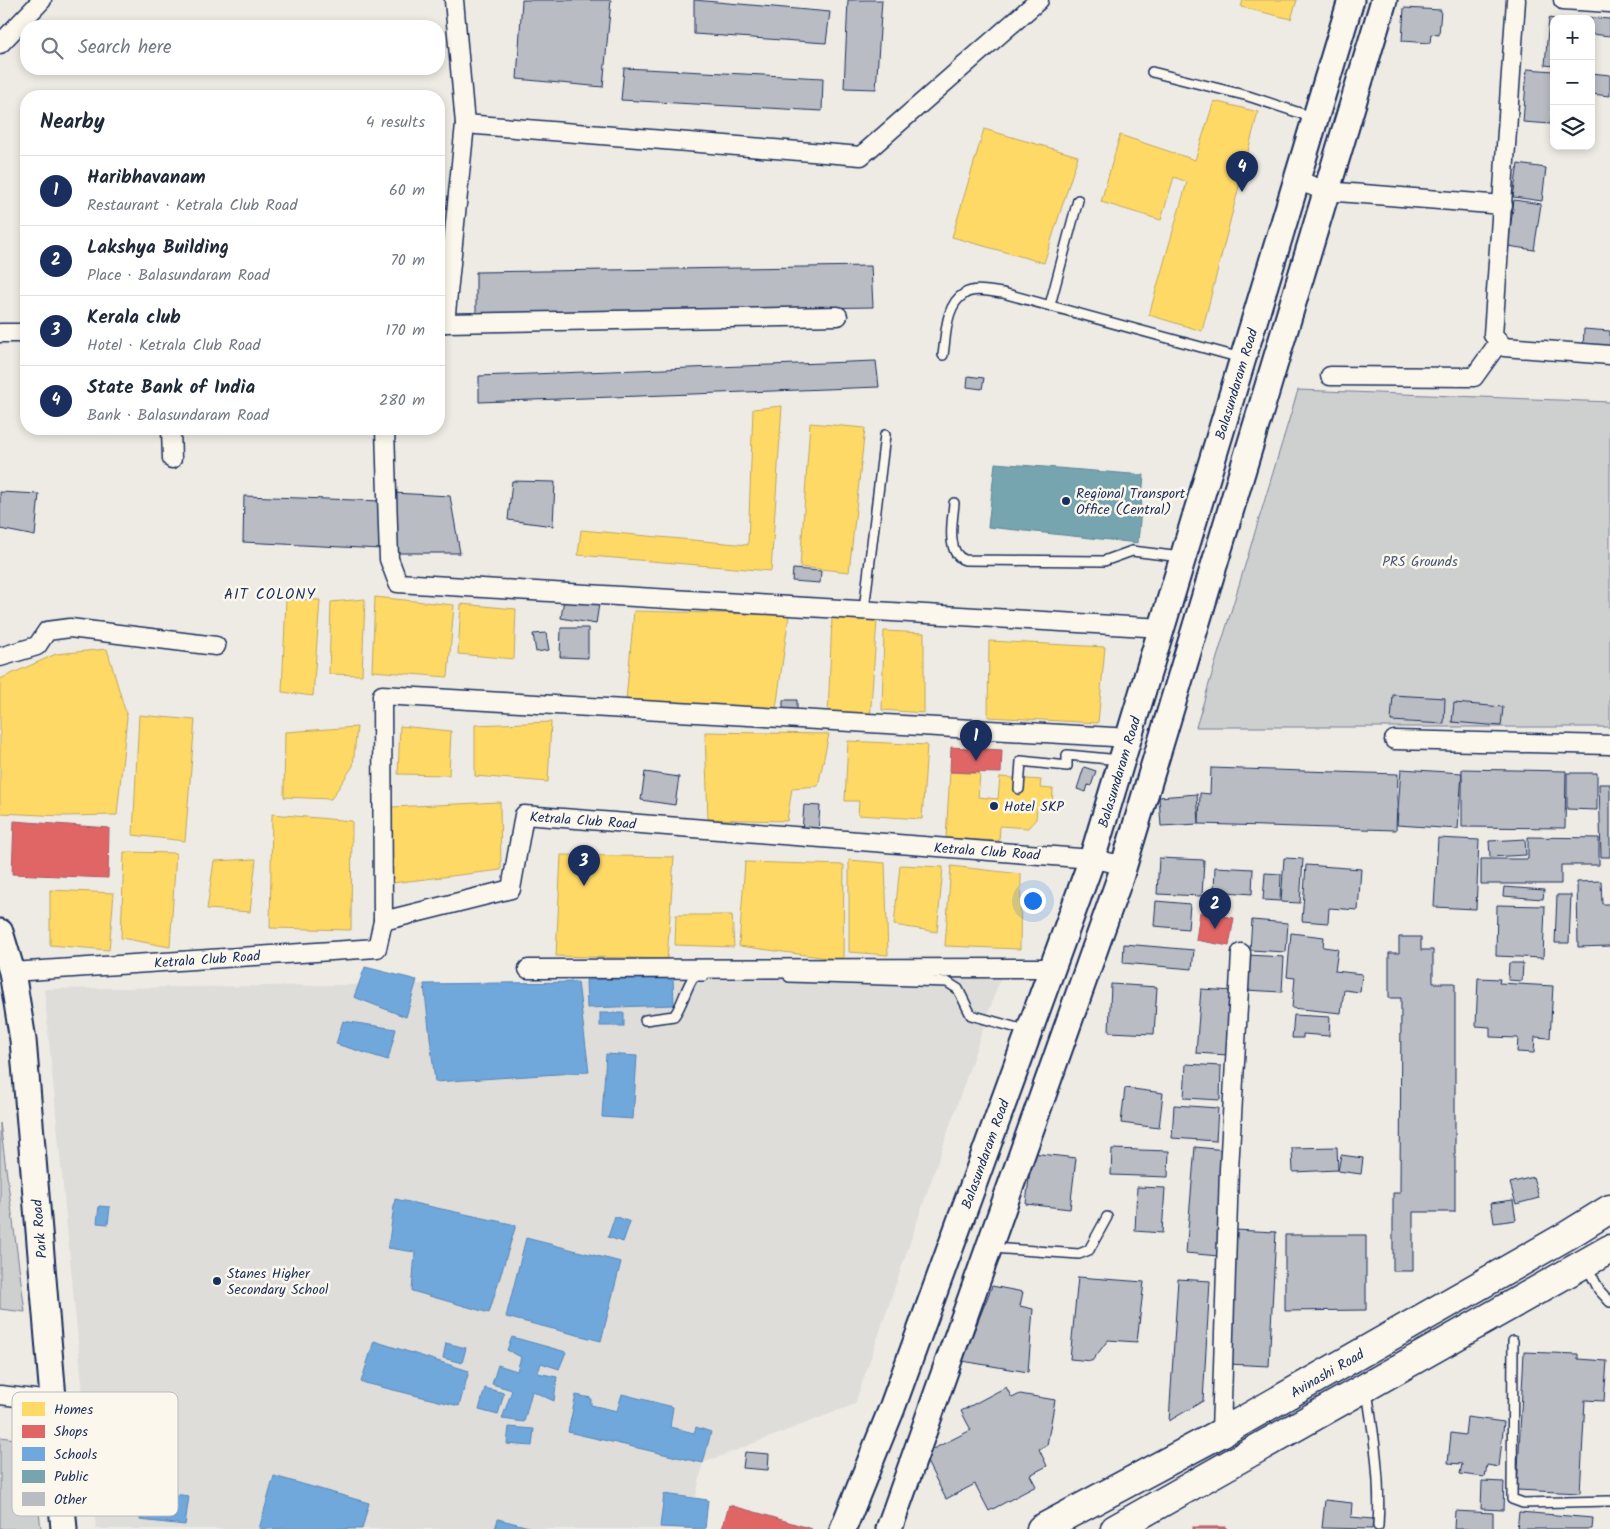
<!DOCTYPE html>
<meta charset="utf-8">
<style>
:root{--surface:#fff;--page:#f2f2f3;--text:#1f2937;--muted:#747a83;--line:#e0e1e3;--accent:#1b2f5e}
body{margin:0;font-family:Kalam,sans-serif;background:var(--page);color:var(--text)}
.controls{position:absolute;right:15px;top:15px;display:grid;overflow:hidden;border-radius:10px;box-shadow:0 2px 8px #0003}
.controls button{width:45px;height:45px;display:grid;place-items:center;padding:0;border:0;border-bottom:1px solid var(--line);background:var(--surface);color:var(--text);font:25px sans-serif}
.you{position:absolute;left:1032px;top:900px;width:18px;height:18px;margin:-12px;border:4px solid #fff;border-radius:50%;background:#1a73e8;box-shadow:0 0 0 8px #1a73e833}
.badge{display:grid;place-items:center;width:32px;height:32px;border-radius:50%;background:var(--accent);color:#fff;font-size:16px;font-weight:700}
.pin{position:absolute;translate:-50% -41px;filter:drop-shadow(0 1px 2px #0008)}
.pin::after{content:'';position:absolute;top:26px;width:18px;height:15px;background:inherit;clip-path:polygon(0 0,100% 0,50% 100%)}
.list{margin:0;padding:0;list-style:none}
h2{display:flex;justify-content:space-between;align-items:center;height:65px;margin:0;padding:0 20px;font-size:21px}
h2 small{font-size:16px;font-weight:400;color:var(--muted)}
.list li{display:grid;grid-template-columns:32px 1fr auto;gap:15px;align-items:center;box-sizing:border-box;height:70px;padding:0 20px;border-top:1px solid var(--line)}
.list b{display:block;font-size:19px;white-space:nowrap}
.list p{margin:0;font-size:16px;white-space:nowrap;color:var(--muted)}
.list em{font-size:16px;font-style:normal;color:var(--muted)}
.icon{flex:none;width:28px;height:28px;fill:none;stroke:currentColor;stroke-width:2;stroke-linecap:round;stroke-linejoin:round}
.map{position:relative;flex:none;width:1610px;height:1529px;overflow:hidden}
.search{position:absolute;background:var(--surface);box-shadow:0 2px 8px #0003;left:20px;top:20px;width:425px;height:55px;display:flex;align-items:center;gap:12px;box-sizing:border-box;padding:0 18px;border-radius:20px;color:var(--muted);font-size:19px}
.panel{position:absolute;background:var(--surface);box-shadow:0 2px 8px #0003;left:20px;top:90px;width:425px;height:345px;border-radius:20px}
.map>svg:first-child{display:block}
.built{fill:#deddda}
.green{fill:#cecfcf;stroke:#747f96}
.homes{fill:#ffd966;stroke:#bba664}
.shops{fill:#e06666;stroke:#a55664}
.schools{fill:#6fa8dc;stroke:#5684b6}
.public{fill:#76a5af;stroke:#5b8297}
.building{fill:#b9bcc3;stroke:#1b2f5e}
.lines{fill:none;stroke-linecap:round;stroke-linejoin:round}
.lane-casing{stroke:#1b2f5e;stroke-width:12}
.street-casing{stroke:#1b2f5e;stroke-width:21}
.secondary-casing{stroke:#1b2f5e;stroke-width:29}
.primary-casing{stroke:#1b2f5e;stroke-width:31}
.lane{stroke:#fbf7ec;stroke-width:9}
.street{stroke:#fbf7ec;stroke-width:18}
.secondary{stroke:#fbf7ec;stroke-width:25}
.primary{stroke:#fbf7ec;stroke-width:28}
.poi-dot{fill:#1b2f5e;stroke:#fbf7ec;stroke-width:2}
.labels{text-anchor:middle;stroke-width:5;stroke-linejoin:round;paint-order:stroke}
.street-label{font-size:14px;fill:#1b2f5e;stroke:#fbf7ec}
.poi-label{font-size:14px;fill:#1b2f5e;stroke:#fbf7ec;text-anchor:start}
.park-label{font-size:14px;fill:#48577a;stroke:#fbf7ec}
.neighbourhood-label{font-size:15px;letter-spacing:1px;fill:#1b2f5e;stroke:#fbf7ec}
.key{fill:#fbf7ec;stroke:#b8bbc1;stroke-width:1}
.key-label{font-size:14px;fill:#1b2f5e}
</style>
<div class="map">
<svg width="1610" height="1529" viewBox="0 0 1610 1529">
<rect width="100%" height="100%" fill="#eeebe4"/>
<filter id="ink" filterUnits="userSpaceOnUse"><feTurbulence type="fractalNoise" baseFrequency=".02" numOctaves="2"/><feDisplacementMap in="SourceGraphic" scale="10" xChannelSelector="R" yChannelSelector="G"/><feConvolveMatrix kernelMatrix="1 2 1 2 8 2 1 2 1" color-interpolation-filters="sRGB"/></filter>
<g filter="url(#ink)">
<polygon class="built" points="1001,976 855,1404 703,1463 689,1529 96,1529 44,989"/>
<g class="green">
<polygon points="1298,390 1610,402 1610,727 1196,727"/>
<polygon points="0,1123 25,1312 0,1309"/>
<polygon points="0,1437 31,1441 41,1529 0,1529"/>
</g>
<g class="homes">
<polygon points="1243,0 1297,0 1291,19 1241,7"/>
<polygon points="1214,101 1258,112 1202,331 1149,315 1187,182 1174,177 1161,220 1101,202 1120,135 1195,160"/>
<polygon points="984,129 1078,156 1044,263 952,237"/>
<polygon points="782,406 771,571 578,555 581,530 748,545 753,409"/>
<polygon points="810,423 865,428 849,572 800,567"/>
<polygon points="375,597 454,605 448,677 372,671"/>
<polygon points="286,599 320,600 313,696 282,692"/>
<polygon points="365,599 362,675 329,674 331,602"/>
<polygon points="461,604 516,609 514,659 458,654"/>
<polygon points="634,611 789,615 776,709 626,700"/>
<polygon points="832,617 877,620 870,720 828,716"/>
<polygon points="884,631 924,633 924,713 882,710"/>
<polygon points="989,641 1105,647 1098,723 988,717"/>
<polygon points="107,649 127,717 117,815 63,816 0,813 0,679 56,654"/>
<polygon points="139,715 195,720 185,841 133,835"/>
<polygon points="551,722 548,782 475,776 475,725"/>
<polygon points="400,726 451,731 449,775 398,774"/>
<polygon points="357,727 353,766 331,799 284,797 285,732"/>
<polygon points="705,732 829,734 818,786 792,788 787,821 708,819"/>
<polygon points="848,741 927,745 922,819 858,815 859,801 845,801"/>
<polygon points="950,772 980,774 978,797 998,799 1000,777 1041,780 1040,788 1053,789 1052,807 1040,806 1037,808 1036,819 1028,828 1000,826 999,841 946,838"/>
<polygon points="500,802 501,870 392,883 392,807"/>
<polygon points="272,814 352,821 351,930 270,928"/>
<polygon points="124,852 176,853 170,947 121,938"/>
<polygon points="561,855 674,857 667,959 556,956"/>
<polygon points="256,859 250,912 207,909 214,861"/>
<polygon points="849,860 885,863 888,955 849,952"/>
<polygon points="745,862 844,865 843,960 739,946"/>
<polygon points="900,865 943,867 937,932 894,925"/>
<polygon points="951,866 1021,874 1020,949 945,946"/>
<polygon points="50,890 114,893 109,950 50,945"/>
<polygon points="676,915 732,915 734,947 675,945"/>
</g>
<g class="shops">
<polygon points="951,747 1002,750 1001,773 950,772"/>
<polygon points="14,821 109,828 108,878 12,874"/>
<polygon points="1200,912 1234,918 1229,946 1196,940"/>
<polygon points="729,1505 762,1514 812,1529 722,1529"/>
<rect x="1193" y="1527" width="33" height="2"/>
</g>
<g class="schools">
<polygon points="365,967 417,980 406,1017 354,997"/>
<polygon points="673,977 674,1005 587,1008 586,980"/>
<polygon points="578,982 589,1072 435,1082 424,984"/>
<rect x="600" y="1013" width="24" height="13"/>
<polygon points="343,1021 396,1029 388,1060 336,1044"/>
<polygon points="606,1054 637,1056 633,1119 602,1117"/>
<polygon points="395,1199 516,1225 489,1313 412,1291 415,1252 388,1248"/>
<polygon points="99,1206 110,1207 108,1224 97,1223"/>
<polygon points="615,1216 630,1222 623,1242 608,1237"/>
<polygon points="526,1238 621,1262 601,1341 506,1317"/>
<polygon points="512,1337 566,1352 559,1369 541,1363 538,1373 557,1377 554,1401 532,1391 524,1422 502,1419 512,1390 492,1384 498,1365 517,1371 521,1357 507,1350"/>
<polygon points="374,1341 469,1371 459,1406 361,1382"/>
<polygon points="446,1343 466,1348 462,1363 443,1358"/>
<polygon points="485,1388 504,1393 498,1415 479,1410"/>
<polygon points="622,1394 673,1407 670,1427 694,1433 696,1427 711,1432 703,1463 568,1432 576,1395 591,1398 591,1405 617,1411"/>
<polygon points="509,1427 534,1429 532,1446 507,1444"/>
<polygon points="274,1476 369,1503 362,1529 259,1529"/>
<polygon points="144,1490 189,1496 185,1525 140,1520"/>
<polygon points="664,1494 708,1500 705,1529 660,1527"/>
<polygon points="498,1519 529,1527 529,1529 495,1529"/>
</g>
<polygon class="public" points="995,463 1144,475 1138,543 988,527"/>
<g class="building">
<polygon points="522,0 611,0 603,87 517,79"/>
<polygon points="694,0 830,12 826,43 694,34"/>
<polygon points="848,0 882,0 876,89 844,88"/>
<polygon points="1404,8 1441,10 1439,35 1431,34 1430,43 1402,41"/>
<polygon points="1580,17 1610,19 1610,36 1591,34 1591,19"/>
<polygon points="1549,18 1554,19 1554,66 1545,65"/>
<polygon points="624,68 823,78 822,111 621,100"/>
<polygon points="1527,69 1554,71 1551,124 1523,122"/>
<polygon points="1591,73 1610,75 1610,96 1591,94"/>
<polygon points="1518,164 1546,168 1542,201 1513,197"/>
<polygon points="1514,200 1541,204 1534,250 1508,246"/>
<polygon points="871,266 873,307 476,313 476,272"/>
<polygon points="1584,329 1610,331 1610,350 1583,348"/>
<polygon points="876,361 879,387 479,402 479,376"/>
<polygon points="968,376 984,378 982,389 967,387"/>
<polygon points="512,481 555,482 553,526 508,520"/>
<polygon points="0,492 39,494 35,536 0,529"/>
<polygon points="393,493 450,496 460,553 394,553"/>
<polygon points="244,496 382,501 381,549 243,542"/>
<polygon points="793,569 821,571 820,583 792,581"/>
<polygon points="564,599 599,604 596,624 561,618"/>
<polygon points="561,628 588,628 588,658 560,657"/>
<polygon points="546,633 549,650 536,652 533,634"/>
<polygon points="1393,695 1445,698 1444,724 1391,721"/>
<polygon points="783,700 797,700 797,714 783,713"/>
<polygon points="1454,703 1503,707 1501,726 1452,722"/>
<polygon points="1084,767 1096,771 1091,786 1088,785 1086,792 1077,789"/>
<polygon points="1211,768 1398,774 1396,830 1199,824 1200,793 1210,794"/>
<polygon points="1401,769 1462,773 1458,829 1397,825"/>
<polygon points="1462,769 1566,771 1565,828 1462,827"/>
<polygon points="645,772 679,777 675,805 641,800"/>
<polygon points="1567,773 1597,773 1597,810 1567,809"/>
<polygon points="1599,784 1610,784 1610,857 1601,857"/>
<polygon points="1197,794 1199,824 1161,826 1159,797"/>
<polygon points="804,805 820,806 818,833 802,832"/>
<polygon points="1528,837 1599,838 1599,865 1561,865 1561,884 1481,884 1481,859 1528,859"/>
<polygon points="1438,838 1479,840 1476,909 1434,907"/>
<polygon points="1525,839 1526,855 1490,857 1489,841"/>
<polygon points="1159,858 1204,860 1202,896 1157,894"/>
<polygon points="1284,858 1303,859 1300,903 1281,902"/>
<polygon points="1306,865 1361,869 1358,910 1329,908 1328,923 1302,921"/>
<polygon points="1215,867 1253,869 1252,894 1214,891"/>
<polygon points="1265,873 1281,874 1280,901 1263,900"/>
<polygon points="1601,881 1602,904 1610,904 1610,946 1578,947 1577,882"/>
<polygon points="1504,887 1544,890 1543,899 1503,896"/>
<polygon points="1557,895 1571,895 1569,943 1555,943"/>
<polygon points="1156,901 1190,904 1188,929 1154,926"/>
<polygon points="1497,905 1545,906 1543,958 1496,956"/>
<polygon points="1252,920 1288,923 1286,952 1250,950"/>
<polygon points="1291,933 1324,937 1323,947 1338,949 1335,971 1362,974 1360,992 1344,990 1341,1013 1292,1008 1295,978 1287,977"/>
<polygon points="1399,937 1421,937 1421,950 1433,950 1433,983 1455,983 1455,1212 1413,1212 1413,1271 1393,1271 1393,1193 1400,1193 1401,998 1389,998 1389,953 1399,953"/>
<polygon points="1124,944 1194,950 1192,969 1123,963"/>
<polygon points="1247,955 1284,957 1282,992 1245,990"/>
<polygon points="1509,963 1523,963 1522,981 1508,980"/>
<polygon points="1478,978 1500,979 1499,983 1553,986 1550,1038 1535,1037 1534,1053 1517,1052 1518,1038 1490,1037 1490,1027 1476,1026"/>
<polygon points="1111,984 1157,987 1154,1034 1109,1032"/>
<polygon points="1201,989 1233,991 1228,1055 1196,1053"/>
<polygon points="1294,1015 1330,1017 1329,1036 1303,1034 1303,1038 1292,1038"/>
<polygon points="1186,1064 1221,1066 1220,1100 1184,1098"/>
<polygon points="1125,1088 1163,1093 1159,1128 1121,1123"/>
<polygon points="1174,1105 1218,1108 1216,1141 1172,1138"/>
<polygon points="1195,1147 1226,1150 1218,1256 1186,1253"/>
<polygon points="1337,1147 1338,1170 1293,1172 1292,1148"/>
<polygon points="1112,1149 1169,1151 1168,1177 1111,1175"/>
<polygon points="1032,1153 1076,1158 1070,1209 1026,1204"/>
<polygon points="1341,1155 1363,1158 1361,1174 1338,1171"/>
<polygon points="1533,1177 1539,1198 1516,1204 1510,1183"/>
<polygon points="1137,1187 1165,1188 1162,1233 1135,1231"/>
<polygon points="1513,1200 1516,1220 1494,1223 1491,1203"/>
<polygon points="1234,1230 1276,1232 1269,1366 1228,1364"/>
<polygon points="1285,1235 1366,1235 1366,1310 1285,1311"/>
<polygon points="1078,1277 1144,1282 1137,1342 1108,1340 1092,1361 1070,1359"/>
<polygon points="1178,1279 1210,1281 1203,1401 1169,1421"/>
<polygon points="992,1286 1023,1292 1020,1306 1033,1309 1028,1372 962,1361"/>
<polygon points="1524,1352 1578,1354 1578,1359 1607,1361 1604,1401 1585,1400 1580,1493 1517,1490"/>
<polygon points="1006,1387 1012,1398 1020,1394 1055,1400 1047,1445 1039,1449 1047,1466 1030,1475 1036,1486 989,1511 975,1484 946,1499 923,1454 971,1430 961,1411"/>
<polygon points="1467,1417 1504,1422 1499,1467 1487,1465 1485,1477 1460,1474 1462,1464 1448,1463 1451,1433 1465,1435"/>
<polygon points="745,1452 769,1454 768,1470 743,1468"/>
<polygon points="1482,1481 1504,1482 1503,1510 1481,1509"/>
<polygon points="1325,1500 1352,1503 1351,1517 1373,1519 1372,1529 1322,1528"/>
<polygon points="1455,1511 1493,1513 1493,1529 1454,1529"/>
<polygon points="1519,1512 1593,1518 1592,1529 1517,1529"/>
</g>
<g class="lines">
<g class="lane-casing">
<g id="lane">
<polyline points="1152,72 1248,96 1315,118"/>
<polyline points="1050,305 1078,200"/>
<path d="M943,355C946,337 945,305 964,294C974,287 992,292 1003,293L1241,358"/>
<path d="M954,503C953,518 945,554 965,560L1104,561L1132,551L1181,557"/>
<polyline points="864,610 885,435"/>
<polyline points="1019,789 1021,761 1067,766 1067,755 1120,760"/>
<polyline points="789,977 947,982 958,989 971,1015 1028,1031"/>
<path d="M645,1020L674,1016C683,1004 685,989 694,976H704"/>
<polyline points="992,1248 1079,1254 1089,1250 1107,1217"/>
<polyline points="1587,1266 1599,1290 1610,1302"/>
<polyline points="1513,1341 1512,1499 1523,1503 1610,1501"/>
<path d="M1367,1391C1374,1437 1381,1480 1378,1526"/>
</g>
</g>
<g class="street-casing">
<g id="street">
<polyline points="1516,0 1493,335 1504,347 1610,355"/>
<polyline points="1563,0 1610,3"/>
<polyline points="0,44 42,0"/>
<polyline points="465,124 861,156 1039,0"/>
<polyline points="1297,180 1325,191 1503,205"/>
<polyline points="439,323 445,323 465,124 454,0"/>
<polyline points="445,323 838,316"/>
<polyline points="0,333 26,333"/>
<polyline points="1330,376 1474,377 1499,342"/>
<polyline points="171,429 172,459"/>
<polyline points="385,429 389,559 398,583 1163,628"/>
<polyline points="0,657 37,646 47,631 70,628 216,646"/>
<polyline points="1394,740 1610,745"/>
<polyline points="383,921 511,889 524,815 1092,859 1124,865"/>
<polyline points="528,969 1053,968"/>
<polyline points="12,972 377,948 383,921 382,695 1130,738"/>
<polyline points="0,1395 52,1401"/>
<polyline points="1221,1433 1229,1170 1241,953"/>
</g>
</g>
<g class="secondary-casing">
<g id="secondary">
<polyline points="0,932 12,972 23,1040 64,1529"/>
<polyline points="843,1529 892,1408 1092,859 1351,0"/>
<polyline points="889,1529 1121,875 1384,0"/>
</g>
</g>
<g class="primary-casing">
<g id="primary">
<polyline points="1041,1529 1221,1433 1568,1235 1610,1209"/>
<polyline points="1115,1529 1610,1249"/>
</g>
</g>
<use href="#lane" class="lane"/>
<use href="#street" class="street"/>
<use href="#secondary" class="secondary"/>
<use href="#primary" class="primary"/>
</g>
</g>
<g class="poi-dot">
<circle cx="1066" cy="501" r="5"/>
<circle cx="994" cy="806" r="5"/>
<circle cx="217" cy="1281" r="5"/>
</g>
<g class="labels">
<g class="street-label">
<text transform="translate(1236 384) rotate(-73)" y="5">Balasundaram Road</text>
<text transform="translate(1119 772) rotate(-73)" y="5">Balasundaram Road</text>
<text transform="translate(583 820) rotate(4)" y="5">Ketrala Club Road</text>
<text transform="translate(987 851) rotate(4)" y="5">Ketrala Club Road</text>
<text transform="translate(207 959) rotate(-4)" y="5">Ketrala Club Road</text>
<text transform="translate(985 1154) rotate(-70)" y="5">Balasundaram Road</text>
<text transform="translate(39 1229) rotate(-95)" y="5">Park Road</text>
<text transform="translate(1327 1373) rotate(-30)" y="5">Avinashi Road</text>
</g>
<g class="poi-label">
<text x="1076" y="498">Regional Transport<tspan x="1076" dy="16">Office (Central)</tspan></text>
<text x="1004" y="811">Hotel SKP</text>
<text x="227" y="1278">Stanes Higher<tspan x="227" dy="16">Secondary School</tspan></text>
</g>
<g class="park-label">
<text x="1420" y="566">PRS Grounds</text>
</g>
<g class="neighbourhood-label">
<text x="270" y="599">AIT COLONY</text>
</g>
</g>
<rect x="12" y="1392" width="166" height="124" rx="8" class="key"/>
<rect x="22" y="1402" width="23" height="14" fill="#ffd966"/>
<rect x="22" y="1425" width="23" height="13" fill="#e06666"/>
<rect x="22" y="1447" width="23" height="14" fill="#6fa8dc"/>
<rect x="22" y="1470" width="23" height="13" fill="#76a5af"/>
<rect x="22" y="1492" width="23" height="14" fill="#b9bcc3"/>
<g class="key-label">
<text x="54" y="1414">Homes</text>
<text x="54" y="1436">Shops</text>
<text x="54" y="1459">Schools</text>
<text x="54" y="1481">Public</text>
<text x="54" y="1504">Other</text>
</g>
</svg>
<div class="controls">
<button>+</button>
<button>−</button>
<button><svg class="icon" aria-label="layers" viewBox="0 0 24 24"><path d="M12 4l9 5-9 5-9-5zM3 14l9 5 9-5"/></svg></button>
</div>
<div class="you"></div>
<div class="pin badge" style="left:976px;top:761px">1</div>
<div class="pin badge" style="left:1215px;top:929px">2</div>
<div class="pin badge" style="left:584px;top:886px">3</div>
<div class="pin badge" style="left:1242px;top:192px">4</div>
<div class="search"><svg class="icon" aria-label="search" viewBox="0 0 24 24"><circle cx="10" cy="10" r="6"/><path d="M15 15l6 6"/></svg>Search here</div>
<section class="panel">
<h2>Nearby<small>4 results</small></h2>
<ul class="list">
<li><span class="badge">1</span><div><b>Haribhavanam</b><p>Restaurant · Ketrala Club Road</p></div><em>60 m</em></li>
<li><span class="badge">2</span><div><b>Lakshya Building</b><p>Place · Balasundaram Road</p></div><em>70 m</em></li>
<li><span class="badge">3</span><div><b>Kerala club</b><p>Hotel · Ketrala Club Road</p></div><em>170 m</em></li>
<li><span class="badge">4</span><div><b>State Bank of India</b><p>Bank · Balasundaram Road</p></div><em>280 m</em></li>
</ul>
</section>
</div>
